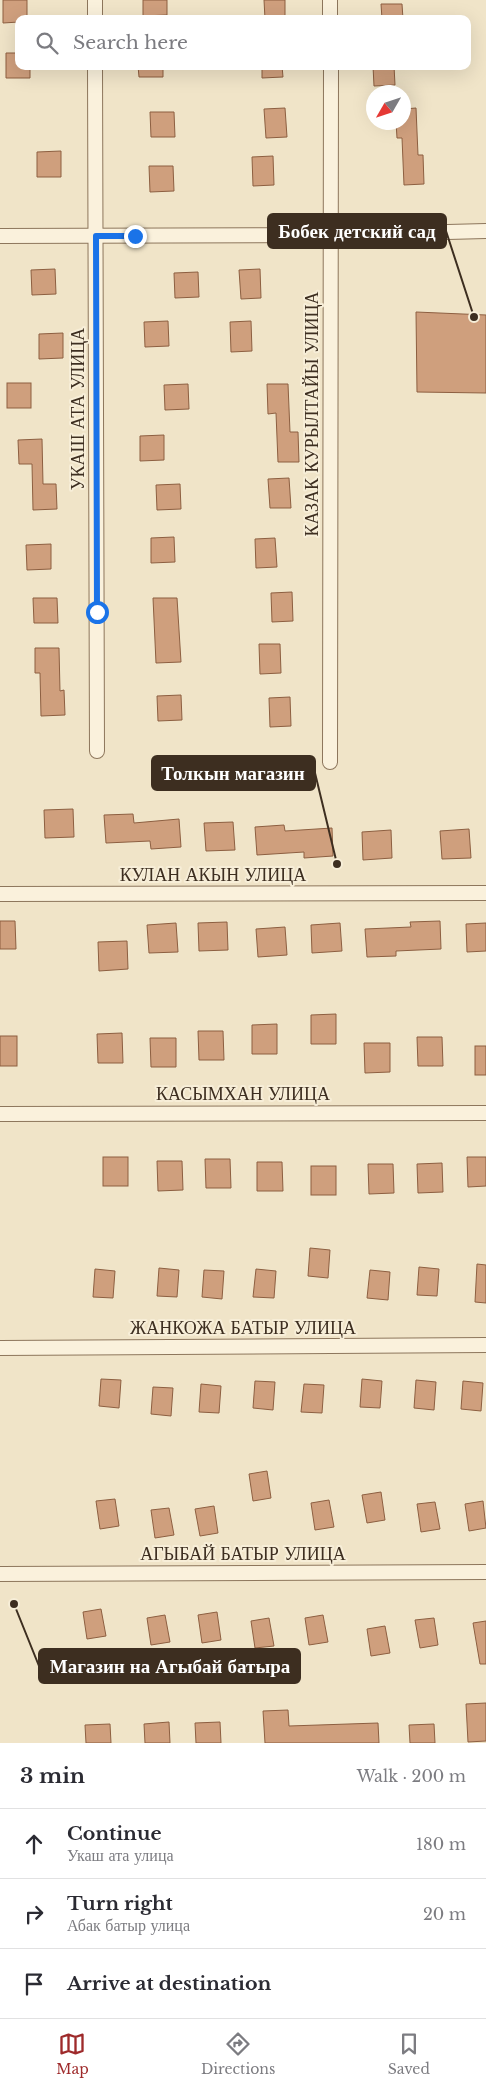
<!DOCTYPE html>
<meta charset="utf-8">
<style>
:root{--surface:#fff;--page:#f2f2f3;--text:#2b2b33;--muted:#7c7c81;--line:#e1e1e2;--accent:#9e2a2b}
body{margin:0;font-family:"Libre Baskerville",serif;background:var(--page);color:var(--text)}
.compass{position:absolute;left:366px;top:85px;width:45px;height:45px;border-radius:50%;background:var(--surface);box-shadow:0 5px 20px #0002;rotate:231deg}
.stop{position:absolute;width:15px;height:15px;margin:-11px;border:4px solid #1a73e8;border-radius:50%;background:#fff}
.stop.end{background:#1a73e8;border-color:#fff;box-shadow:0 1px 5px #0008}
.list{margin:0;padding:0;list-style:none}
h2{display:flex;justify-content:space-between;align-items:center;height:65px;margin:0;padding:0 20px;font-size:21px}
h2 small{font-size:16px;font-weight:400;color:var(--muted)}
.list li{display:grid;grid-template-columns:32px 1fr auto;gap:15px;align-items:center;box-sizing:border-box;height:70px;padding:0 20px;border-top:1px solid var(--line)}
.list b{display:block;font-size:19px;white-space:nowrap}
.list p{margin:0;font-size:16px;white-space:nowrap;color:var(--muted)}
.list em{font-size:16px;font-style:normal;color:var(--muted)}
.icon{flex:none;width:28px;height:28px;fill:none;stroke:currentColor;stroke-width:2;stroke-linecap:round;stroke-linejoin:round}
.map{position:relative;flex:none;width:486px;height:1743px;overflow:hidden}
.search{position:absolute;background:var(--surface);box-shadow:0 5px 20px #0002;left:15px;right:15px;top:15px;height:55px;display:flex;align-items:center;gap:12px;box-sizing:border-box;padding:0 18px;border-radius:10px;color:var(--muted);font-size:19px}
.sheet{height:275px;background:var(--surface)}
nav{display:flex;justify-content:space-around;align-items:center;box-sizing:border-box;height:70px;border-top:1px solid var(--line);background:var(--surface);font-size:14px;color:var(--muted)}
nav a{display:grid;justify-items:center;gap:2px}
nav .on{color:var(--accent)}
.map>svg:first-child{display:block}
.building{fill:#cf9f7d;stroke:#8d5f41}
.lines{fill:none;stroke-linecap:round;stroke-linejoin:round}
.minor-casing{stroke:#8d765c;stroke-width:16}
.minor{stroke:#faf1dc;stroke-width:14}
.route{stroke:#1a73e8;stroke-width:6}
.labels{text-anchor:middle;stroke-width:4;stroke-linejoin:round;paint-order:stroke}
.street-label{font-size:18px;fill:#3d2e20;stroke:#f7eed8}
.leader{fill:none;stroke:#3d2e20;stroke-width:2}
.callout-dot{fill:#3d2e20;stroke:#f7eed8;stroke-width:2}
.callout{fill:#3d2e20;stroke:#3d2e20;stroke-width:2}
.callout-label{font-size:19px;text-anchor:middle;font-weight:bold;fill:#fff}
</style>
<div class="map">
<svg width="486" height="1743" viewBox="0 0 486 1743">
<rect width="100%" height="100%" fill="#f0e4c8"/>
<g class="building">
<polygon points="3,0 27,0 27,19 19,19 19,22 3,23"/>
<polygon points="143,0 167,0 167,15 143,16"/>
<polygon points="264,0 285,0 285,19 265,19"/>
<polygon points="381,4 402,4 403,19 382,19"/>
<polygon points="6,53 19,53 19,66 30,66 30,78 6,78"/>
<polygon points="138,66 163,66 163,77 139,77"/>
<polygon points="262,66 282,66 283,77 262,78"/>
<polygon points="373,66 394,66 395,85 374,86"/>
<polygon points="285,108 287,137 266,138 264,109"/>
<polygon points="416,108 418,155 423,155 424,184 404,185 402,138 397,138 396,122 404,122 404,109"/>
<polygon points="150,112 174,112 175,137 151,137"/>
<polygon points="61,151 61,177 37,177 37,152"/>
<polygon points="273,156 274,185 253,186 252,157"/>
<polygon points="149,166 173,166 174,191 150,192"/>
<polygon points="55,269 56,294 32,295 31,270"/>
<polygon points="260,269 261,298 241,299 239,270"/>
<polygon points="198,272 199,297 175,298 174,273"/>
<polygon points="416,312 486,315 486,393 417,392"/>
<polygon points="168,321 169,346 145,347 144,322"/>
<polygon points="251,321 252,351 231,352 230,322"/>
<polygon points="63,333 63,358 39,359 39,334"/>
<rect x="7" y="383" width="24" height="25"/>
<polygon points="188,384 189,409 165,410 164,385"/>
<polygon points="267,384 288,384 290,432 298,432 299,462 278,462 276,413 268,414"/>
<polygon points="164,435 164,460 140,461 140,436"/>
<polygon points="42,439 43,484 56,484 57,509 33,510 32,464 19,464 18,440"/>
<polygon points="289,478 291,508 270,508 268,479"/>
<polygon points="180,484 181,509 157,510 156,485"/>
<polygon points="174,537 175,562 151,563 151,538"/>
<polygon points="275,538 277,567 256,568 255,539"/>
<polygon points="51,544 51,569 27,570 26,545"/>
<polygon points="292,592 293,621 272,622 271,593"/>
<polygon points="33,598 57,598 58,623 34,623"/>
<polygon points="153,598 177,598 181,662 156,663"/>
<polygon points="259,644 280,644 281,673 260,674"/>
<polygon points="35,648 59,648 60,691 64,690 65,715 41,716 40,673 35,673"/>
<polygon points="181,695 182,720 158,721 157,696"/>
<polygon points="290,697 291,726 270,727 269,698"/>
<polygon points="73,809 74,837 45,838 44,810"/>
<polygon points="133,814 134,823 179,819 181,847 151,849 150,841 106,843 104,815"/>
<polygon points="233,822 235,850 206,851 204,823"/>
<polygon points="284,825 285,831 332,828 333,856 304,858 304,852 257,855 255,827"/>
<polygon points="469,829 471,858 442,859 440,831"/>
<polygon points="391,830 392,858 363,860 362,832"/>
<polygon points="0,921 15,921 16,949 0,949"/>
<polygon points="440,921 441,949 396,951 396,956 367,957 365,929 411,927 410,922"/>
<polygon points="227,922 228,950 199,951 198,923"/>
<polygon points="176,923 178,952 149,953 147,925"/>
<polygon points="340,923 342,951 312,953 311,925"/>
<polygon points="486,923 486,951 467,952 466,924"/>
<polygon points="285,927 287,955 258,957 256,929"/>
<polygon points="127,941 128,969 99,971 98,942"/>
<polygon points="336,1014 336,1044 311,1044 311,1015"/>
<polygon points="277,1024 277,1054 252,1054 252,1025"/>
<polygon points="198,1031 223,1031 224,1060 199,1060"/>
<polygon points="122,1033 123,1063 98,1063 97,1034"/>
<rect x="0" y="1036" width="17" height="30"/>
<polygon points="417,1037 442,1037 443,1066 418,1066"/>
<polygon points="150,1038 176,1038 176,1067 151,1067"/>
<polygon points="364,1043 390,1043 390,1072 365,1073"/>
<rect x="475" y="1046" width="11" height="29"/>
<rect x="103" y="1157" width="25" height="29"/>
<polygon points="467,1157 486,1157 486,1186 468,1187"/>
<polygon points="205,1159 230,1159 231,1188 206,1188"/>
<polygon points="157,1161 182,1161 183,1190 158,1191"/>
<polygon points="257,1162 282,1162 283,1191 257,1191"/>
<polygon points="442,1163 443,1192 418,1193 417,1164"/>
<polygon points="368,1164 393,1164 394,1193 369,1194"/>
<rect x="311" y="1166" width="25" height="29"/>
<polygon points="310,1248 330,1250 328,1278 308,1276"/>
<polygon points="477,1264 486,1265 486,1303 475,1302"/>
<polygon points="419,1267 439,1269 437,1296 417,1295"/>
<polygon points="159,1268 179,1270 177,1297 157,1296"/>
<polygon points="95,1269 115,1271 113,1298 93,1297"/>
<polygon points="256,1269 276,1271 274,1298 253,1297"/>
<polygon points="204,1270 224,1271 222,1299 202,1297"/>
<polygon points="370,1270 390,1272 388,1300 367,1298"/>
<polygon points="101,1379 121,1380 119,1408 99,1406"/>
<polygon points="362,1379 382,1381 380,1408 360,1407"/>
<polygon points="416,1380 436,1382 434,1410 414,1408"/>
<polygon points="255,1381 275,1382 273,1410 253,1408"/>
<polygon points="463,1381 483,1383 481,1411 461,1409"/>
<polygon points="201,1384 221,1386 219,1413 199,1412"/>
<polygon points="304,1384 324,1385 322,1413 301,1412"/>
<polygon points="153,1387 173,1388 171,1416 151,1414"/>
<polygon points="267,1471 271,1498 253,1501 249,1474"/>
<polygon points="381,1492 385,1520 367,1523 362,1495"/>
<polygon points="115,1499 119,1526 100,1529 96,1501"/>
<polygon points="329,1500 334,1527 315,1530 311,1503"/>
<polygon points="483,1501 486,1528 469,1531 465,1504"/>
<polygon points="435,1502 440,1529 421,1532 417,1504"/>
<polygon points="214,1506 218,1533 200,1536 195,1509"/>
<polygon points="169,1508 174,1535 155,1538 151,1510"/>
<polygon points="101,1609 106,1636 87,1639 83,1612"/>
<polygon points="217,1612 221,1640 202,1643 198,1615"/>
<polygon points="165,1615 170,1642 151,1645 147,1618"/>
<polygon points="323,1615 328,1642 309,1645 305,1618"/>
<polygon points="269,1618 274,1646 255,1648 251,1621"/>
<polygon points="434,1618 438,1645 420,1648 415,1620"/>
<polygon points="486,1621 486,1664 480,1664 473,1623"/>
<polygon points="385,1626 390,1653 371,1656 367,1629"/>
<polygon points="486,1703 486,1741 468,1742 466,1704"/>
<polygon points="288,1710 289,1726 378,1723 379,1743 265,1743 263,1711"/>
<polygon points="169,1722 170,1743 145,1743 144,1724"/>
<polygon points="220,1722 221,1743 196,1743 195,1723"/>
<polygon points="110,1724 111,1743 86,1743 85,1725"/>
<polygon points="434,1724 435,1743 410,1743 409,1725"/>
</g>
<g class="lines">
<g class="minor-casing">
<g id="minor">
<polyline points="95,0 95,19"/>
<polyline points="330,0 330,19"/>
<polyline points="95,66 97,751"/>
<polyline points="0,236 332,235 486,231"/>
<polyline points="330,762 331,66"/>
<polyline points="0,894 486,893"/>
<polyline points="0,1114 486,1113"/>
<polyline points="0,1348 486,1345"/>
<polyline points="0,1574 486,1572"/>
</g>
</g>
<use href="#minor" class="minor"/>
</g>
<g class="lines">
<polyline class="route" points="97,612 96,236 135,236"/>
</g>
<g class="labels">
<g class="street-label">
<text transform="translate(78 409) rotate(-90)" y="6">УКАШ АТА УЛИЦА</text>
<text transform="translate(312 414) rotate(-90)" y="6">КАЗАК КУРЫЛТАЙЫ УЛИЦА</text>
<text x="213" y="881">КУЛАН АКЫН УЛИЦА</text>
<text x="243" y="1100">КАСЫМХАН УЛИЦА</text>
<text x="243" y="1334">ЖАНКОЖА БАТЫР УЛИЦА</text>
<text x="243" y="1560">АГЫБАЙ БАТЫР УЛИЦА</text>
</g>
</g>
<path class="leader" d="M474 317L446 231M337 864L315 773M14 1604L39 1666"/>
<g class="callout-dot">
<circle cx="474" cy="317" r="5"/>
<circle cx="337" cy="864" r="5"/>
<circle cx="14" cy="1604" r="5"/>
</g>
<g class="callout">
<rect x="268" y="214" width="178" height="34" rx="5"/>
<rect x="152" y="756" width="163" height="34" rx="5"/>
<rect x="39" y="1649" width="261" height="34" rx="5"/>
</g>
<g class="callout-label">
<text x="357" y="238">Бобек детский сад</text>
<text x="233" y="780">Толкын магазин</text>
<text x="170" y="1673">Магазин на Агыбай батыра</text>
</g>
</svg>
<svg class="compass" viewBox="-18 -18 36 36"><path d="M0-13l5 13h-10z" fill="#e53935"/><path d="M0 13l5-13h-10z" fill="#7c7c81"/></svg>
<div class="stop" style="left:97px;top:612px"></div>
<div class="stop end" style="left:135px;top:236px"></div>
<div class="search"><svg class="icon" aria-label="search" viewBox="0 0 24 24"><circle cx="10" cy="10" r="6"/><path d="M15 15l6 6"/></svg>Search here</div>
</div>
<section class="sheet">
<h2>3 min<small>Walk · 200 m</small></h2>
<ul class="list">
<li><svg class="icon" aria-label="ahead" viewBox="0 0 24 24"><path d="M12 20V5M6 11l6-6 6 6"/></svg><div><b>Continue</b><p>Укаш ата улица</p></div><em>180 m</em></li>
<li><svg class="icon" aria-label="right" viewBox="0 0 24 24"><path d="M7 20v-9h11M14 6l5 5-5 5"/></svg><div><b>Turn right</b><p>Абак батыр улица</p></div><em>20 m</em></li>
<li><svg class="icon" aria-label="arrive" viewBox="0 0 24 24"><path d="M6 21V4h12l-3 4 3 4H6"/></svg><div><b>Arrive at destination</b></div></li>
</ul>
</section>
<nav>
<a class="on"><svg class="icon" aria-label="map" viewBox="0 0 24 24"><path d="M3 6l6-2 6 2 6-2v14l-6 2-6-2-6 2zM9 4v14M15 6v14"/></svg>Map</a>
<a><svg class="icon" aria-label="directions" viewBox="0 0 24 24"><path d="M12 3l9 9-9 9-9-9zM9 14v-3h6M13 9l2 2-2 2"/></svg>Directions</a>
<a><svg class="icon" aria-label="saved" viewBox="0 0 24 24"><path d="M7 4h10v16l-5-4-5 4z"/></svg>Saved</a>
</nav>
